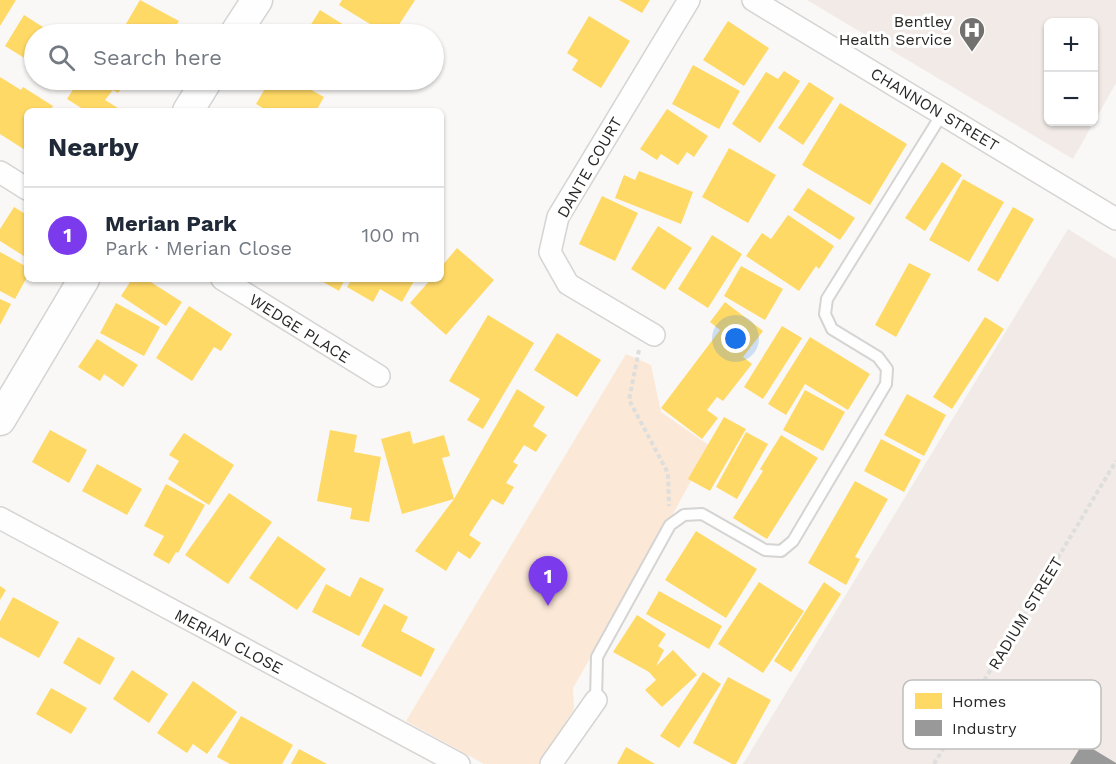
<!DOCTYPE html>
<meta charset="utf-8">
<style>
:root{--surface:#fff;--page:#f2f2f3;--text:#1f2937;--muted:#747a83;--line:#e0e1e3;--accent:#7c3aed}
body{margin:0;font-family:"Work Sans",sans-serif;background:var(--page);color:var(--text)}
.controls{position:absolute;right:18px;top:18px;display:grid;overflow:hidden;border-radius:9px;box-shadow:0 2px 4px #0004}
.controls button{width:54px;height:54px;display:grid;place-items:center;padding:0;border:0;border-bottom:2px solid var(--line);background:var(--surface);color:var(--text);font:30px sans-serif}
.you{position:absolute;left:736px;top:339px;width:21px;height:21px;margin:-15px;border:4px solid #fff;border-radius:50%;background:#1a73e8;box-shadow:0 0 0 9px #1a73e833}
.badge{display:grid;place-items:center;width:39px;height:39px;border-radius:50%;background:var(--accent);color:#fff;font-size:20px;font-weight:700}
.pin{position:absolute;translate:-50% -50px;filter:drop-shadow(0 2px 3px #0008)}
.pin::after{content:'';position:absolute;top:32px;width:21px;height:18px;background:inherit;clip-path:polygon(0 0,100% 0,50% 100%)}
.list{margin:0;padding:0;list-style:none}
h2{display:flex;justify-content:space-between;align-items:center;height:78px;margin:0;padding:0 24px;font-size:26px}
h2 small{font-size:20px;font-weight:400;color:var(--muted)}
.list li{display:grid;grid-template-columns:39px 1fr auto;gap:18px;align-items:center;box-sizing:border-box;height:96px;padding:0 24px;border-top:2px solid var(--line)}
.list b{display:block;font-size:22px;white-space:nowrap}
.list p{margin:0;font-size:20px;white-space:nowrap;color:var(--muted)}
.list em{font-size:20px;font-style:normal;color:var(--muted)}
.icon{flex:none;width:33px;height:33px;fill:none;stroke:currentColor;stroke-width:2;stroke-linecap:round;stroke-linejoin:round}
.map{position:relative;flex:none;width:1116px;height:764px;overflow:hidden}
.search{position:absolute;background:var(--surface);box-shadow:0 2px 4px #0004;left:24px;top:24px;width:420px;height:66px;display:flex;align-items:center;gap:15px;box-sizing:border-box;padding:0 21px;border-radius:33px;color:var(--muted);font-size:22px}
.panel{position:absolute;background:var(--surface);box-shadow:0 2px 4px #0004;left:24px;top:108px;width:420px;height:174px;border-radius:9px}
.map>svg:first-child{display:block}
.built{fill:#f1eae6;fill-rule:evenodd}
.green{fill:#fbe8d7}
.homes{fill:#ffd966}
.industry{fill:#999}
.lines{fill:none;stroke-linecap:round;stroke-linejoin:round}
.lane-casing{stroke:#d5d4d3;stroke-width:14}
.street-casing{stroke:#d5d4d3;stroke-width:24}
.secondary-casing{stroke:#d5d4d3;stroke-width:33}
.path{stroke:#dededc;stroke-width:4;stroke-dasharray:4.5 3;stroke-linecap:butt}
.lane{stroke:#fefefe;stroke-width:10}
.street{stroke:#fefefe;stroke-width:21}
.secondary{stroke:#fefefe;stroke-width:30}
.labels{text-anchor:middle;stroke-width:6;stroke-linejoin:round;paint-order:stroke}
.poi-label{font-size:16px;fill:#292827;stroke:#fff;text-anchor:end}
.street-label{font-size:16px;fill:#292827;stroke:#fff}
.key{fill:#fff;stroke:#bfbebe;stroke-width:1.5}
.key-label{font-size:16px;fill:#292827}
</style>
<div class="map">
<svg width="1116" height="764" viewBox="0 0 1116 764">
<rect width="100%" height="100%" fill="#faf8f6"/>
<g class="built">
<path d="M807,0H1116V83L1073,159ZM1048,22H1094V122H1048Z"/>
<polygon points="1068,229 1116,259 1116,764 743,764"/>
</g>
<polygon class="green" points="626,354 651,365 661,412 710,446 668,523 573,688 574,709 540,764 484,764 406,721"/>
<g class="homes">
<polygon points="0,0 16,0 0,26"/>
<polygon points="140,0 179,21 171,34 120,34"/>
<polygon points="342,0 415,0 393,34 386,34 339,5"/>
<polygon points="619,0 650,0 642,13"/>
<polygon points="320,10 352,30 349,34 305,34"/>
<polygon points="24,15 54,34 34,34 34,64 5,46"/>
<polygon points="589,16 630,41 601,88 572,70 578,60 567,53"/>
<polygon points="728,21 769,48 744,86 703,60"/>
<polygon points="693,65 740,91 719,129 672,104"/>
<polygon points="784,71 800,81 760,143 732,124 766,72 778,79"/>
<polygon points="0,77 21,90 23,87 53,106 50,111 27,111 25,150 0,134"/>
<polygon points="79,80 127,80 118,93 113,90 105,100 118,108 116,111 86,111 67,99"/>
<polygon points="270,80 293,80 324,97 316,111 268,111 256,104"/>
<polygon points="809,82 834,98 803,145 778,128"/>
<polygon points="840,103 907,144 870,205 802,165"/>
<polygon points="667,109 708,136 694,157 687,152 678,165 661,154 657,160 640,149"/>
<polygon points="729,148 776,175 748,223 702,197"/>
<polygon points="942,162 962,175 925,231 905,218"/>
<polygon points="639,171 693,192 681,224 615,198 624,175 635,180"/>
<polygon points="963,179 1004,202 969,262 929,240"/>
<polygon points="808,188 855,218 840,240 793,210"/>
<polygon points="602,196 638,213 615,261 579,244"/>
<polygon points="14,207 27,215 27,258 0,241 0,229"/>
<polygon points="1013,207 1034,219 998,282 977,270"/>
<polygon points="788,215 834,246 819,269 816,266 799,291 746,256 762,233 771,239"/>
<polygon points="658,226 692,248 665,290 631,269"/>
<polygon points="712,235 742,254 708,308 678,289"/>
<polygon points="457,248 494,280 446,335 410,303 431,279 441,279 441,267"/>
<polygon points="0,252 27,267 27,277 15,299 0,291"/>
<polygon points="909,263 931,274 896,337 875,325"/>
<polygon points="741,266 783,289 765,320 724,296"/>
<polygon points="132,279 146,279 182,302 166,326 121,296"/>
<polygon points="318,279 345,279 339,291"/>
<polygon points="352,279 410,279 414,281 402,302 380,289 373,302 347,287"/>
<polygon points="0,299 11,304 0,325"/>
<polygon points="725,302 763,331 743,357 752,364 723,401 717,397 707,410 718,418 702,439 661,408 720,330 710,322"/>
<polygon points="116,303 160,327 144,356 100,333"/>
<polygon points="189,306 232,334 221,351 214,347 192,381 156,358"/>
<polygon points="488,315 534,343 483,429 467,420 480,399 449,381"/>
<polygon points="985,317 1004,329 952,409 933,397"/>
<polygon points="782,326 802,338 763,399 744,387"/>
<polygon points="557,333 601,360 577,397 534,370"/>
<polygon points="810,337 870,374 848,410 805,384 786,415 768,404"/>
<polygon points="97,339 138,365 123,387 104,374 100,381 78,367"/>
<polygon points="517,389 545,407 533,426 547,435 536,452 524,445 513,462 518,465 506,483 514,487 503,505 492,499 469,535 481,543 470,559 458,551 446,571 415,551 454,499"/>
<polygon points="805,390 845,412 823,451 783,430"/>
<polygon points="907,394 946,415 924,456 884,435"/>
<polygon points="724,417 746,429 710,491 688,479"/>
<polygon points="50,430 87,450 69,483 32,462"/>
<polygon points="330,430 357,435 354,452 381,457 369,522 350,519 352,508 317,501"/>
<polygon points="410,431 413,444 444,435 450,456 442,458 454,499 402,514 381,439"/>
<polygon points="746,432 768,444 737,499 716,487"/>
<polygon points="184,433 234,465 209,505 168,479 179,461 169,455"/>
<polygon points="781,435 818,458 767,539 733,518 763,471 760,469"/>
<polygon points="881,439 921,460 904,492 864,471"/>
<polygon points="97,464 142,489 127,515 82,491"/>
<polygon points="855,481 888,499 855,557 860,559 846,585 808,563"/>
<polygon points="166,484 205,505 178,553 176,552 169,564 153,555 164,536 144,526"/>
<polygon points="229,493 272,522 228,584 185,555"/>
<polygon points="696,531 757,569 726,618 665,580"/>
<polygon points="278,536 326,569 297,610 249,578"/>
<polygon points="360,577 384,589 359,636 312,612 326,584 350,597"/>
<polygon points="759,582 804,611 763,673 718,644"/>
<polygon points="824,582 841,594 791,672 774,661"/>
<polygon points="0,586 6,590 0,600"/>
<polygon points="659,591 722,626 709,649 646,614"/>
<polygon points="13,597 59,622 39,658 0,637 0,621"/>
<polygon points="384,604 408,617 401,631 435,649 421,677 361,646"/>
<polygon points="637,615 666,634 658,646 664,650 656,666 673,650 697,675 662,707 645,690 656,680 649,672 613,652"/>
<polygon points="78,637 115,658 100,685 63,663"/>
<polygon points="132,670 168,694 149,723 113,699"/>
<polygon points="703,672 721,684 679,748 660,736"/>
<polygon points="728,677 771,700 736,764 732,764 693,743"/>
<polygon points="193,681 237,712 207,754 193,744 187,753 157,733"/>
<polygon points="51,688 87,708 71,734 36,714"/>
<polygon points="241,716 293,745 282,764 230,764 217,757"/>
<polygon points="626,747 655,764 617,764"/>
<polygon points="299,749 327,764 291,764"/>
</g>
<polygon class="industry" points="1083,743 1116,763 1116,764 1070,764"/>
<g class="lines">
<g class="lane-casing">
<polyline id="lane" points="596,700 597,657 670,525 684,515 702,514 765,550 781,551 793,541 886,384 887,369 878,357 832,329 825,314 827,299 942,114"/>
</g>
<g class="street-casing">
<g id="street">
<polyline points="753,0 1116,219"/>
<polyline points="0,172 27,189"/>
<polyline points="222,279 379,376"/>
<polyline points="654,335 568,284 550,252 558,217 689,0"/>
<polyline points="0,518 459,764"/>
<polyline points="551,764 596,700"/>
</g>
</g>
<g class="secondary-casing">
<g id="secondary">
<polyline points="235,34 257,0"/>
<polyline points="188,111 207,80"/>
<polyline points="0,420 84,279"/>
</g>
</g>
<g class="path">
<polyline points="639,350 629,400 668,473 669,506"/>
<polyline points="934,764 1116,461"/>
</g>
<use href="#lane" class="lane"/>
<use href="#street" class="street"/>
<use href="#secondary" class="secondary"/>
</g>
<defs>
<g id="hospital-pin" transform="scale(1.35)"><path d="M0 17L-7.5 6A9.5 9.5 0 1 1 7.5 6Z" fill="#72716f" stroke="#fff"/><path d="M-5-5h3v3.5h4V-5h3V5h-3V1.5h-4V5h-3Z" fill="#fff"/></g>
</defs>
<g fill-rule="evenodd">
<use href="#hospital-pin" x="972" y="30"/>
</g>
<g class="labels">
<g class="poi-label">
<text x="952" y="27">Bentley<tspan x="952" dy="18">Health Service</tspan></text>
</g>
<g class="street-label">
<text transform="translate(935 109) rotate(31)" y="6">CHANNON STREET</text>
<text transform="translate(589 167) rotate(-60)" y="6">DANTE COURT</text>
<text transform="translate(300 328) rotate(32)" y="6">WEDGE PLACE</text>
<text transform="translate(1025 613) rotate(-59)" y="6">RADIUM STREET</text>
<text transform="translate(229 641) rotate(28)" y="6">MERIAN CLOSE</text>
</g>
</g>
<rect x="903" y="680" width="198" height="69" rx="9" class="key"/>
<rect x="915" y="693" width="27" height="16" fill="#ffd966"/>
<rect x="915" y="720" width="27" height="16" fill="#999"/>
<g class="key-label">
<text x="952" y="707">Homes</text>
<text x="952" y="734">Industry</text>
</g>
</svg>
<div class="controls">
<button>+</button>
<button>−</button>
</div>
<div class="you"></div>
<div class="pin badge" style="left:548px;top:606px">1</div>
<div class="search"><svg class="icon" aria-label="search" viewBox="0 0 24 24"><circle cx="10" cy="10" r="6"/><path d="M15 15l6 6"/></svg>Search here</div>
<section class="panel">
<h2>Nearby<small></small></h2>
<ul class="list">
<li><span class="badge">1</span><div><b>Merian Park</b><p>Park · Merian Close</p></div><em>100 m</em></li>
</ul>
</section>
</div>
